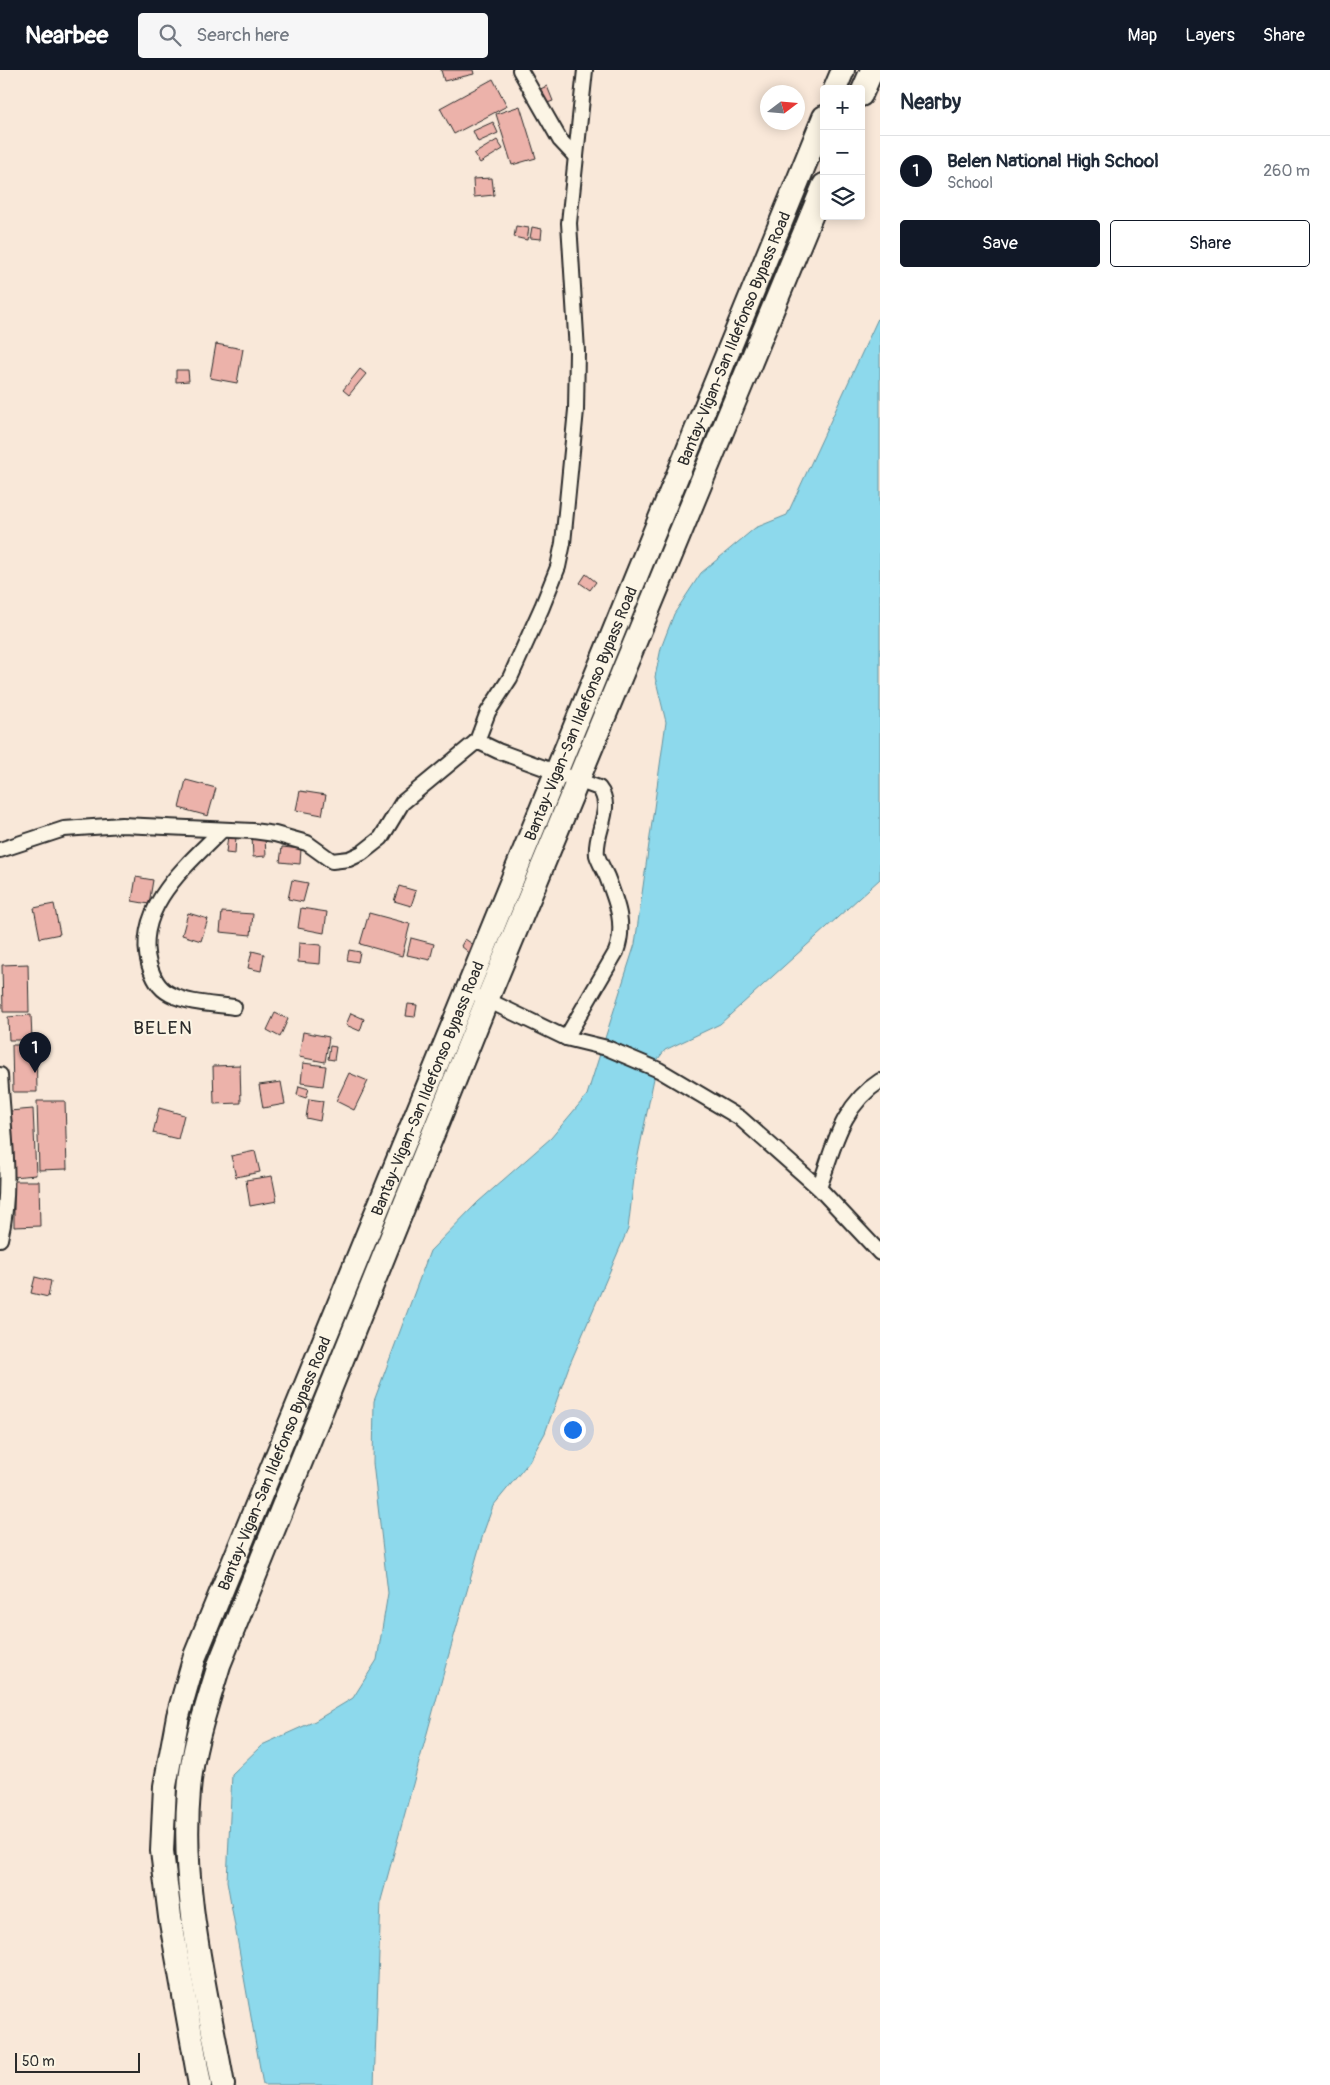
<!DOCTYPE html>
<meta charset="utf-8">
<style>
:root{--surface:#fff;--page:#f6f6f7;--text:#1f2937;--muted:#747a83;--line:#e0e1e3;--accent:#111827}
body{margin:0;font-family:Pangolin,sans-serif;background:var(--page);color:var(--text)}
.controls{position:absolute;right:15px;top:15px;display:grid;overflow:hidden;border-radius:5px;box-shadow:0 2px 12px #0003}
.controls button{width:45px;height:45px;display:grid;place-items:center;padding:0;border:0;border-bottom:1px solid var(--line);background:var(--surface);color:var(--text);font:25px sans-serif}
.compass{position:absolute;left:760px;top:15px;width:45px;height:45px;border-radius:50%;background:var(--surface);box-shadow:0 2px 12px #0003;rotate:74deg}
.scale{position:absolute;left:15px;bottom:12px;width:125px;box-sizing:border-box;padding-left:5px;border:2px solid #2b2b2b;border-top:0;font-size:14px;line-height:18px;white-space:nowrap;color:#2b2b2b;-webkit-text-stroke:4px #fcf5e5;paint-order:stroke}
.you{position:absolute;left:572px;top:1359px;width:18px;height:18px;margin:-12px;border:4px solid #fff;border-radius:50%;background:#1a73e8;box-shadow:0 0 0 8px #1a73e833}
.badge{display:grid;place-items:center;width:32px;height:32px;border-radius:50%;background:var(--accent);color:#fff;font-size:16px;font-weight:700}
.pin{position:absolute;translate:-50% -41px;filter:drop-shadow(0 1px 2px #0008)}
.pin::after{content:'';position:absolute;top:26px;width:18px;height:15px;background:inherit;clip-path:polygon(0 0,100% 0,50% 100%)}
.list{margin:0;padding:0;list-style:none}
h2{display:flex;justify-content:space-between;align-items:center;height:65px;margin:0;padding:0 20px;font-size:21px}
h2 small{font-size:16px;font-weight:400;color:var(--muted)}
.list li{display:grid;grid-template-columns:32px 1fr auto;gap:15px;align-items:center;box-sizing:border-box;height:70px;padding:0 20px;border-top:1px solid var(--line)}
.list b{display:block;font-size:19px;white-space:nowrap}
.list p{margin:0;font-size:16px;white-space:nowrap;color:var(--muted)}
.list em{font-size:16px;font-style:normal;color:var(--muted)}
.actions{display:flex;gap:10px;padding:15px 20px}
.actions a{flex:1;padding:11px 0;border:1px solid var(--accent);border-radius:5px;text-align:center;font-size:18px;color:var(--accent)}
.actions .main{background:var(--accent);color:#fff}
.icon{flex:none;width:28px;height:28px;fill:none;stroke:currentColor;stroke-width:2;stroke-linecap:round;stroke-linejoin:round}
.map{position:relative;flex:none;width:880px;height:2015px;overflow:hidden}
header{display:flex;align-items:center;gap:30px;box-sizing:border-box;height:70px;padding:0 25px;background:var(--accent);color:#fff}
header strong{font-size:24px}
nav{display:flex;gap:28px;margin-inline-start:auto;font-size:18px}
.search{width:350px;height:45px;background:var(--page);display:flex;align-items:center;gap:12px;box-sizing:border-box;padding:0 18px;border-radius:5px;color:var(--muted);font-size:19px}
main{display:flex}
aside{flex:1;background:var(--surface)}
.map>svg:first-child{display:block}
.water{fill:#8dd9ec;stroke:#66939f}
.building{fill:#ecb2aa;stroke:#2b2b2b}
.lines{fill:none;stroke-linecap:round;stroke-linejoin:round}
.street-casing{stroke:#2b2b2b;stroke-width:18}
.primary-casing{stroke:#2b2b2b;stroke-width:26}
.street{stroke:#fcf5e5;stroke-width:14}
.primary{stroke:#fcf5e5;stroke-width:22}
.labels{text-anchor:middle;stroke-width:4;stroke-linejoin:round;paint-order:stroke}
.street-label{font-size:16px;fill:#2b2b2b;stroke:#fcf5e5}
.quarter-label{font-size:19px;letter-spacing:1px;fill:#2b2b2b;stroke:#fcf5e5}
</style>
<header>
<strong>Nearbee</strong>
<div class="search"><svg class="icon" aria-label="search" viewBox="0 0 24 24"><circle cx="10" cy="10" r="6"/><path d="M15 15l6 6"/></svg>Search here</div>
<nav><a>Map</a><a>Layers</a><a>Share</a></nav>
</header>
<main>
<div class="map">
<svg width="880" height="2015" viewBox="0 0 880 2015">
<rect width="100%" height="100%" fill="#f9e8d9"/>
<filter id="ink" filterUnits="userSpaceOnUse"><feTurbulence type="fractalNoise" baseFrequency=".02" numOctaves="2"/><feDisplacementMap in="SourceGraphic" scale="10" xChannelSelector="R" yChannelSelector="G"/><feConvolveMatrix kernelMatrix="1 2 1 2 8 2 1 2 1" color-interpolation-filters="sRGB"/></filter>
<g filter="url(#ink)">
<polygon class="water" points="880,244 880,809 720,954 665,980 658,989 635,1100 628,1159 569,1296 545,1363 529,1392 493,1436 484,1461 445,1598 381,1830 374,2015 263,2015 227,1811 232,1704 262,1675 315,1651 353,1628 377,1590 388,1523 373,1393 374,1331 430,1181 478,1132 551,1068 587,1025 635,874 666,652 655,607 661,578 674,544 701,503 755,458 787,445"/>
<g class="building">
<polygon points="441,0 473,0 474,4 444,11"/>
<polygon points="493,9 507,36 454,64 440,38"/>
<polygon points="547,16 553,31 542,35 536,21"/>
<polygon points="520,36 536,88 512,95 496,44"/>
<polygon points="493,52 498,63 478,72 473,61"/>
<polygon points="497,70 503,79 480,93 474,84"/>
<polygon points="492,108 494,125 474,127 473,109"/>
<polygon points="516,156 529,158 527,170 514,167"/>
<polygon points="532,157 542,159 541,169 530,168"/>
<polygon points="216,274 243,279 237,313 210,308"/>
<polygon points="360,299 366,304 349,325 343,320"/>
<polygon points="176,300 188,300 189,311 176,312"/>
<polygon points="586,504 596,512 590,520 580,513"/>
<polygon points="186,710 216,718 208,746 179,738"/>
<polygon points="300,721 326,725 322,745 296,740"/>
<polygon points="228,765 236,765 235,784 226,783"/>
<polygon points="252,766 265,766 266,786 253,787"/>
<polygon points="282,777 301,779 300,794 280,792"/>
<polygon points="136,807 153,810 149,834 132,831"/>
<polygon points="292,810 308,813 303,832 288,829"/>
<polygon points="399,816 416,821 411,836 394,831"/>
<polygon points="54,834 60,864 40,868 34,838"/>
<polygon points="301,838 327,842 324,863 298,858"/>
<polygon points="222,842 253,844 251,865 220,862"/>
<polygon points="188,843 208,849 201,871 182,865"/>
<polygon points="369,843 410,854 402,886 360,874"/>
<polygon points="411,868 434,874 430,890 407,885"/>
<polygon points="465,869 477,877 472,885 461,876"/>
<polygon points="299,873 321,875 320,894 298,892"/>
<polygon points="349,880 360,882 358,892 347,890"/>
<polygon points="252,881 264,884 261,901 248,898"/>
<polygon points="28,894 29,942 3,942 2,895"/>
<polygon points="408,934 417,935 415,947 406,946"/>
<polygon points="275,943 288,949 280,967 267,960"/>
<polygon points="351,943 364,949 360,961 346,955"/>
<polygon points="31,945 32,970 9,970 8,947"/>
<polygon points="303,962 329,967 325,992 299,987"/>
<polygon points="12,975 36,975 37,1022 13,1022"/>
<polygon points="330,976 336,977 334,990 328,989"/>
<polygon points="303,993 326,996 323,1016 301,1013"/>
<polygon points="240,995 241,1033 214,1034 213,996"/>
<polygon points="349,1003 368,1011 354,1040 336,1031"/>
<polygon points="281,1012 285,1034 263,1038 259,1015"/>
<polygon points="299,1016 309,1019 306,1028 297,1025"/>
<polygon points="309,1029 323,1031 320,1051 306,1048"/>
<polygon points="37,1031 65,1031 67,1099 39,1100"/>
<polygon points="159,1038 184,1045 178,1069 153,1063"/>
<polygon points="33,1039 36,1105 12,1107 9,1041"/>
<polygon points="255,1081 260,1102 236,1107 231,1086"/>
<polygon points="272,1106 277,1131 250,1136 246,1110"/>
<polygon points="14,1111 39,1111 40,1156 14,1157"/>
<polygon points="35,1207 51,1211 48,1227 31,1223"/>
</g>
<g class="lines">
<g class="street-casing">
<g id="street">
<polyline points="520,0 560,70 576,87"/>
<polyline points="477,671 488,642 510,608 542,537 558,497 563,473 576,340 577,281 569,153 585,0"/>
<path d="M222,760C187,795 134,838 149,894C153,907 158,918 170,924C189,934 214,934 234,937"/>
<path d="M0,780L64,759L122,755L253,761L275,764L307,773L332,791L349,789L362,783L381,768L402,733L477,671L498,681L599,718C615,738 594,762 597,785C599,792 604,800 607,807C617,833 626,855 616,882L566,968"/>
<polyline points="481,927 566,968 607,978 659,1000 740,1048 819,1118 880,1183"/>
<path d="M0,1005C3,1058 13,1117 0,1169"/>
<path d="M819,1118C834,1077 841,1036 880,1011"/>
</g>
</g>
<g class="primary-casing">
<g id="primary">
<polyline points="835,19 843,0"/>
<polyline points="861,25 872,0"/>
<path id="s1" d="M200,2015L170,1847L162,1781L165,1716L178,1646L195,1586L824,47"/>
<path d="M223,2015C206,1918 180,1820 189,1721C192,1678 207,1636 219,1595L487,930L824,115"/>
</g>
</g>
<use href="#street" class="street"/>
<use href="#primary" class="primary"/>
</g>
</g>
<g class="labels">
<g class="street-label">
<text dy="6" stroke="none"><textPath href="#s1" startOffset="1859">Bantay-Vigan-San Ildefonso Bypass Road</textPath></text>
<text dy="6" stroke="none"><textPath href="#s1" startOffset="1454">Bantay-Vigan-San Ildefonso Bypass Road</textPath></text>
<text dy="6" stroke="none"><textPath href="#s1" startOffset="1049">Bantay-Vigan-San Ildefonso Bypass Road</textPath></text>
<text dy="6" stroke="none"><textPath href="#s1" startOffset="644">Bantay-Vigan-San Ildefonso Bypass Road</textPath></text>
</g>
<g class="quarter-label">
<text x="163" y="964">BELEN</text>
</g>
</g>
</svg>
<div class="controls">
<button>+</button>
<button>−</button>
<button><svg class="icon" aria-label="layers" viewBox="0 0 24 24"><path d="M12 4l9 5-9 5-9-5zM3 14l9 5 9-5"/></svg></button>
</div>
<svg class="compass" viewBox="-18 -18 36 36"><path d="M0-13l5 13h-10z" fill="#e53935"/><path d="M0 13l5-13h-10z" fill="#747a83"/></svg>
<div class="scale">50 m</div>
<div class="you"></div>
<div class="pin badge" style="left:35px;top:1003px">1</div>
</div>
<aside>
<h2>Nearby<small></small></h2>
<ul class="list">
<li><span class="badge">1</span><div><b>Belen National High School</b><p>School</p></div><em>260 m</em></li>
</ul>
<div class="actions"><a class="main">Save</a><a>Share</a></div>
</aside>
</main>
